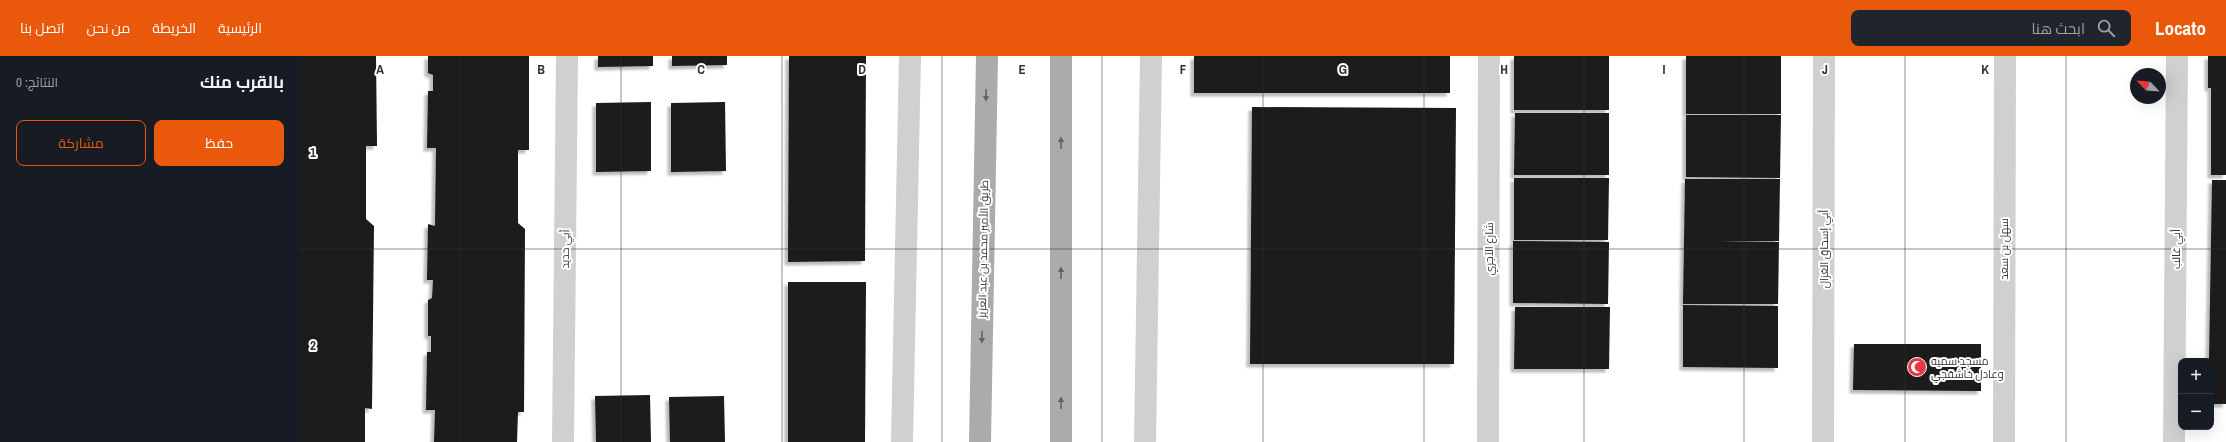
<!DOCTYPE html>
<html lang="ar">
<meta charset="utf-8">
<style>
:root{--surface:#171b24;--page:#20242c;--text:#f1f3f6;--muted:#9ea1a6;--line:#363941;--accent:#ea580c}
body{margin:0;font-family:"Archivo Narrow",Cairo,sans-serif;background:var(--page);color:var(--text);direction:rtl}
.controls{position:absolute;right:12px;bottom:12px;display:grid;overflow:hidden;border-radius:8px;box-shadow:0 4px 16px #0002}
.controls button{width:36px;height:36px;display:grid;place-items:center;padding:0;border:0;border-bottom:1px solid var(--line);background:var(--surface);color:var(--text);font:20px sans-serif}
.compass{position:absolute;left:1830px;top:12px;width:36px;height:36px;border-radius:50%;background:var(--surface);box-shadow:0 4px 16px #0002;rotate:295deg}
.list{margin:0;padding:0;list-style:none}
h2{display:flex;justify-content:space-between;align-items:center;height:52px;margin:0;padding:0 16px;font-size:17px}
h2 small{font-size:13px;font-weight:400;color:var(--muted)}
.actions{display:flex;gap:8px;padding:12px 16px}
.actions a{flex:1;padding:9px 0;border:1px solid var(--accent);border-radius:8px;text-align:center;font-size:14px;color:var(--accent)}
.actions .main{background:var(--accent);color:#fff}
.icon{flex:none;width:22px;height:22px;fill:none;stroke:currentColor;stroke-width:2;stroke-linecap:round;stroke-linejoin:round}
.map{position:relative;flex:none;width:1926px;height:386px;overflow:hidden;direction:ltr}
header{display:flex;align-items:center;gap:24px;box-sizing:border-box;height:56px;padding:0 20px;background:var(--accent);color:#fff}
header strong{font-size:19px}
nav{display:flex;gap:22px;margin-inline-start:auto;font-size:14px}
.search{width:280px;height:36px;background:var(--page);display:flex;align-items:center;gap:10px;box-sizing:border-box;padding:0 14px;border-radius:8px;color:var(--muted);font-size:15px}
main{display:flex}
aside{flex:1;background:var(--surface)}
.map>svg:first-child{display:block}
.building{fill:#1a1a1a;filter:url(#shadow)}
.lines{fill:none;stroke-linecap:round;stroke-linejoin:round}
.minor{stroke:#d0d0d0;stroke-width:22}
.major{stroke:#ababab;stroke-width:22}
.oneway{fill:#636363}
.grid{fill:none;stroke:#333;stroke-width:1;stroke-opacity:0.55}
.labels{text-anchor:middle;stroke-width:4;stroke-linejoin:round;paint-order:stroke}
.street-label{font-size:11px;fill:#333;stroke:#fff}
.poi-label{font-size:11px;fill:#333;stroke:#fff;text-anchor:start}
.grid-label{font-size:13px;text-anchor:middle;font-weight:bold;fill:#333;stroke:#fff;stroke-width:4;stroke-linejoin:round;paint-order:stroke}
</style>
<header>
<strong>Locato</strong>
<div class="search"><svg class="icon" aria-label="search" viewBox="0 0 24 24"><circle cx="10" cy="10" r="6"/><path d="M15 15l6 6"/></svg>ابحث هنا</div>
<nav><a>الرئيسية</a><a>الخريطة</a><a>من نحن</a><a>اتصل بنا</a></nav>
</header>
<main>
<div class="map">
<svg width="1926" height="386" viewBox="0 0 1926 386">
<defs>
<filter id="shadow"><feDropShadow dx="-3.5" dy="3.5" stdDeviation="1" flood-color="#0004"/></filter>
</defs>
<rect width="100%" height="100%" fill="#fff"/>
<g class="building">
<polygon points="0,0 76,0 77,90 66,90 66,163 74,170 72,353 65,352 65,386 0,386"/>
<polygon points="128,0 229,0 229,94 218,94 218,167 225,173 224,356 218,356 217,386 134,386 135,354 126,354 127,296 131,296 131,280 128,280 128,244 132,242 133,224 127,224 128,168 135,170 136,92 127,92 128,35 133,35 133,19 128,17"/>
<polygon points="298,0 353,0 353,10 298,11"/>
<polygon points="372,0 427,0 427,9 372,10"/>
<polygon points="489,0 566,0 565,205 488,206"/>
<rect x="894" y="0" width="256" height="37"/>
<rect x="1214" y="0" width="95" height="54"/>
<rect x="1386" y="0" width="95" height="58"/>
<polygon points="1908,0 1926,0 1926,119 1911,119 1911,32 1908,32"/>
<polygon points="351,46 351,115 296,116 296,47"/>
<polygon points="425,46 426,115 371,116 371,47"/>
<polygon points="952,51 1156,52 1154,308 950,308"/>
<polygon points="1215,57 1309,57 1309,119 1214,119"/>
<polygon points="1386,59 1481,59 1480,122 1386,121"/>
<polygon points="1214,122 1309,122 1308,184 1214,184"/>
<polygon points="1385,123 1480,123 1479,185 1418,185 1479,186 1478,248 1383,248"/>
<polygon points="1912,124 1926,124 1926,348 1911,348 1911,305 1909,305"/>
<polygon points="1213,185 1309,186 1308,248 1213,247"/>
<polygon points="488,226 566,226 565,386 488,386"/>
<polygon points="1383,249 1478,250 1478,312 1383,311"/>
<polygon points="1215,251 1310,251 1309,313 1214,313"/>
<polygon points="1554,288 1681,288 1681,335 1553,334"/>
<polygon points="350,339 351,386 296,386 295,340"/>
<polygon points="424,340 425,386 370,386 369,341"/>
</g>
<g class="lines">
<g class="minor">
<polyline points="263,386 267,0"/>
<polyline points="602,386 610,0"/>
<polyline points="845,386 851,0"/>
<polyline points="1188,386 1189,0"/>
<polyline points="1523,386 1524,0"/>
<polyline points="1704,386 1705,0"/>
<polyline points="1874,386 1877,0"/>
</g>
<g class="major">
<polyline points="761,0 761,386"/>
<polyline points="680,386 687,0"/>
</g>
</g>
<defs><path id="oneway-solid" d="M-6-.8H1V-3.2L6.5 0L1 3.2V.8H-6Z"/></defs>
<g class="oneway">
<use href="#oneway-solid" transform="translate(686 39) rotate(91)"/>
<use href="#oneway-solid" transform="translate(761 87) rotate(-90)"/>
<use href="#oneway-solid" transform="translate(761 217) rotate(-90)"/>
<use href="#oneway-solid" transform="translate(682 281) rotate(91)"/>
<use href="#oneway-solid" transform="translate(761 347) rotate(-90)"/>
</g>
<path class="grid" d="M160,0V386M321,0V386M482,0V386M642,0V386M802,0V386M963,0V386M1124,0V386M1284,0V386M1444,0V386M1605,0V386M1766,0V386M0,193H1926"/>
<defs>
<g id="mosque-disc" transform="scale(1)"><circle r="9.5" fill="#e63946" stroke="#fff"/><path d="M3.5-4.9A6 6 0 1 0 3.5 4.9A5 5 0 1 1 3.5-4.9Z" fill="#fff"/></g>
</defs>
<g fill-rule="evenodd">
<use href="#mosque-disc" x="1617" y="311"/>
</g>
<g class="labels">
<g class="street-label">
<text transform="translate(265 193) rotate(-89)" y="4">أبي حديد</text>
<text transform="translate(683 193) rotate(-89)" y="4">طريق الأمير محمد بن عبد العزيز</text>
<text transform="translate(1189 193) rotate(-90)" y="4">شارع الآجري</text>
<text transform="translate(1524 193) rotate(-90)" y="4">أبي إسحاق الغزال</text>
<text transform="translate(1704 193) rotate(-90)" y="4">سهل بن سعد</text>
<text transform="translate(1876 193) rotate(-90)" y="4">أبي غالب</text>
</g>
<g class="poi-label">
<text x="1631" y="309">مسجد سميه<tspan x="1631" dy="13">وعادل خاشقجي</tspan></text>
</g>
</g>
<g class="grid-label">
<text x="80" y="18">A</text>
<text x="241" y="18">B</text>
<text x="401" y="18">C</text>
<text x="562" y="18">D</text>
<text x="722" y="18">E</text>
<text x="883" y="18">F</text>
<text x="1043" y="18">G</text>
<text x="1204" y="18">H</text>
<text x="1364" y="18">I</text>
<text x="1525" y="18">J</text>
<text x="1685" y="18">K</text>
<text x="13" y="101">1</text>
<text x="13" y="294">2</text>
</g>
</svg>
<div class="controls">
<button>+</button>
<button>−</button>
</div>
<svg class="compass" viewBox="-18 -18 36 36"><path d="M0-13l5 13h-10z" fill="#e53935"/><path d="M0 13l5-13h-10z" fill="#9ea1a6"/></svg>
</div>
<aside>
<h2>بالقرب منك<small>النتائج: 0</small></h2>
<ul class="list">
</ul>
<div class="actions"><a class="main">حفظ</a><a>مشاركة</a></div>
</aside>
</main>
